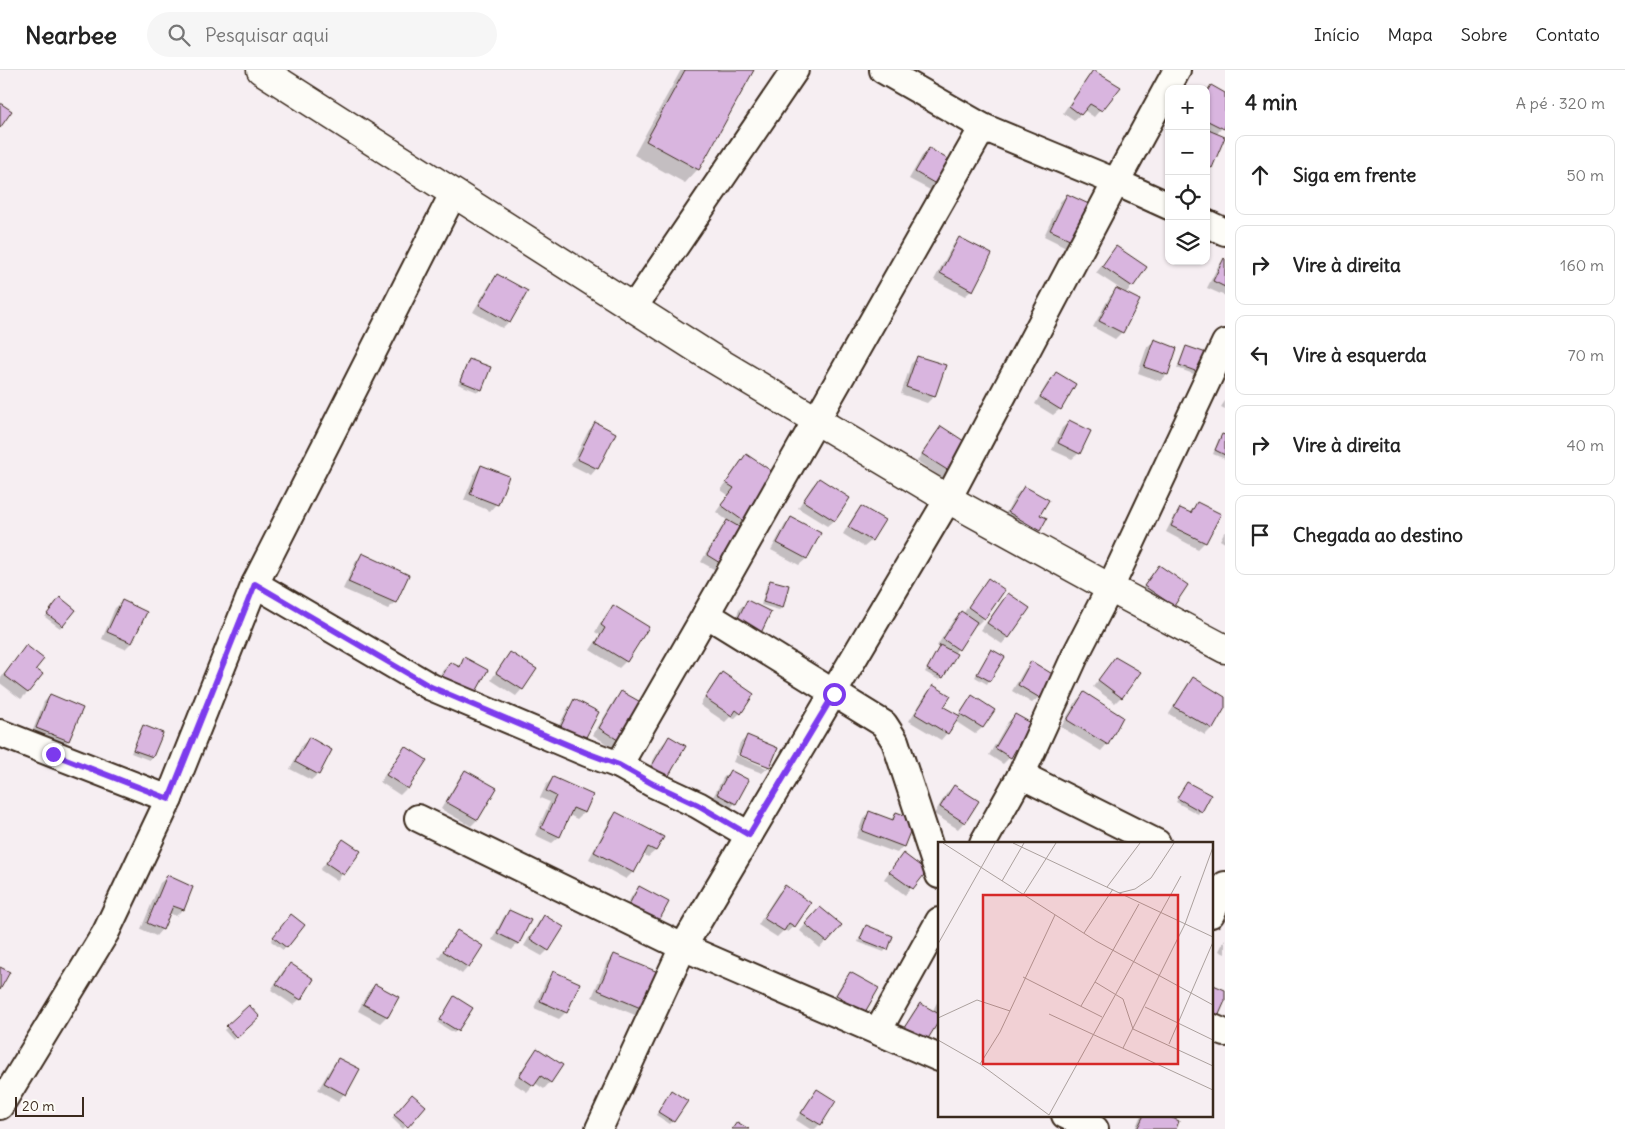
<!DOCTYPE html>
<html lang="pt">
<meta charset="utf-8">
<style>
:root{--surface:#fff;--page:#f6f6f6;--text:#222;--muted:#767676;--line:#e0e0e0}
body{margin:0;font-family:Delius,sans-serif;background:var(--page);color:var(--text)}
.controls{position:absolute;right:15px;top:15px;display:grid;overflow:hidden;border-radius:10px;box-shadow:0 1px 4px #0004}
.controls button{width:45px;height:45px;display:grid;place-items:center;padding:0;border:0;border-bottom:1px solid var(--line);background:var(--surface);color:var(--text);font:25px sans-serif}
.scale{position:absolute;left:15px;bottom:12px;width:69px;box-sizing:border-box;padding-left:5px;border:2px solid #3b2a1e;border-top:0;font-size:14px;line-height:18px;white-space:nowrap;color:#3b2a1e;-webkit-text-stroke:4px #fdfcf7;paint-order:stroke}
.stop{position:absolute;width:15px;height:15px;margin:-11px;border:4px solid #7c3aed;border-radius:50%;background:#fff}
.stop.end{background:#7c3aed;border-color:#fff;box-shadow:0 1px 5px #0008}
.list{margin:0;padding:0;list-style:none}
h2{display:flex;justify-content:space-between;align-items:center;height:65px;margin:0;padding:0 20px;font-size:21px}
h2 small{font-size:16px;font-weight:400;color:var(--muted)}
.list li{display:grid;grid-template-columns:32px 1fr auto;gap:15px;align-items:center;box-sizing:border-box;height:80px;margin:0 10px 10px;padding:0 10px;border:1px solid var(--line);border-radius:10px}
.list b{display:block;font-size:19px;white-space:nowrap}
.list em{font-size:16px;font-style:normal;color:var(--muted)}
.icon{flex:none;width:28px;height:28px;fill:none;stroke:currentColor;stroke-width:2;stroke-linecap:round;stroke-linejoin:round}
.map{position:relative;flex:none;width:1225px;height:1059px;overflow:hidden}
header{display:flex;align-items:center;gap:30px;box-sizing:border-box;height:70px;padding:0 25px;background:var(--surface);border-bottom:1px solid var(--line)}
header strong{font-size:24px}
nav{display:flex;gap:28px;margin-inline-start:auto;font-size:18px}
.search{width:350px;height:45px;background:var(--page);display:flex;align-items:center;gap:12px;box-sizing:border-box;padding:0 18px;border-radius:28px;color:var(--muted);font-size:19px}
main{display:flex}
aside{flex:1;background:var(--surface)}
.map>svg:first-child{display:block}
.shadow{fill:#0003}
.building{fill:#d9b5df;stroke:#3b2a1e}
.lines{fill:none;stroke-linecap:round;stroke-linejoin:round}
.street-casing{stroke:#3b2a1e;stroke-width:30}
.secondary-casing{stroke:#3b2a1e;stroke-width:31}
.street{stroke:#fdfcf7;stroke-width:26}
.secondary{stroke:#fdfcf7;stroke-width:28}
.route{stroke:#7c3aed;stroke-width:6}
.inset-road{fill:none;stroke:#aba09d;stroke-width:1}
.view{fill:#d62828;fill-opacity:0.15;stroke:#d62828;stroke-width:2.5}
.inset-edge{fill:none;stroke:#3b2a1e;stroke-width:2.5}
</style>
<header>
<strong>Nearbee</strong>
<div class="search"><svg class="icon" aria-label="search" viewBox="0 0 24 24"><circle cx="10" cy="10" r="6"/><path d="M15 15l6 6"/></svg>Pesquisar aqui</div>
<nav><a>Início</a><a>Mapa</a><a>Sobre</a><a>Contato</a></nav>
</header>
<main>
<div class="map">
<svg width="1225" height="1059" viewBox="0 0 1225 1059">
<rect width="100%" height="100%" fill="#f6eef2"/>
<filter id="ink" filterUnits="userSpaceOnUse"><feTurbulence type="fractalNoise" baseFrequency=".02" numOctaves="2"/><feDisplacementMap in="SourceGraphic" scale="10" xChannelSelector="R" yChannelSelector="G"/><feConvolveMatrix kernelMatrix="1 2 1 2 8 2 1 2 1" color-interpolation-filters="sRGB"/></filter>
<g filter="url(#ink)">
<g class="shadow">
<polygon points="681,0 753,0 698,99 685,113 634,85"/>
<polygon points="1093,1 1119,17 1094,47 1084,40 1074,51 1063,43 1087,8"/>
<polygon points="1211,17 1225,24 1225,54 1216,65 1225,68 1211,97 1206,102 1206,21"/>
<polygon points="929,80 952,93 934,122 909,109 922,86"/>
<polygon points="1067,125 1073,170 1066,177 1044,166 1060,132"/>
<polygon points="959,168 972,220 965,226 934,210 953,175"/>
<polygon points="1116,177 1132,216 1125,224 1122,262 1115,269 1093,257 1110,226 1116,220 1124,224 1125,222 1096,203"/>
<polygon points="1224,190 1225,190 1225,226 1207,218 1218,196"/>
<polygon points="497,205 509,252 502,258 473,242 491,212"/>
<polygon points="1154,271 1176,279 1167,305 1160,311 1138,303 1147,277"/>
<polygon points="1187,278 1202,307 1177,298 1184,281"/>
<polygon points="918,287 934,326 927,333 901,324 911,294"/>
<polygon points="470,290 481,319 478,322 458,314 467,293"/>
<polygon points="1056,304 1060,339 1053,345 1035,334 1049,310"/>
<polygon points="1225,331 1225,339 1221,337"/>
<polygon points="1069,352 1079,383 1072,389 1052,380 1062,358"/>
<polygon points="595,354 597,398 591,405 571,395 589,360"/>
<polygon points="941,358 951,402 944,409 917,391 934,365"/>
<polygon points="1222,366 1225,367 1225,389 1213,384 1219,368"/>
<polygon points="746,386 780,409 721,503 701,492 721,458 728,451 716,442 728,425 721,420 740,392"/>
<polygon points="481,396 496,434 490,441 464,430 475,403"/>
<polygon points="819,409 834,450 827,456 798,438 812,416"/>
<polygon points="1024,417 1039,445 1045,449 1039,460 1032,467 1002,449 1017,424"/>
<polygon points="1197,434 1205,472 1198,479 1166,462 1174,446 1181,439 1189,443"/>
<polygon points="862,437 884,450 871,471 864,477 843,464 855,444"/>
<polygon points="791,449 819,464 806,489 799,495 771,480 785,455"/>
<polygon points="1225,461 1225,473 1220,470"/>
<polygon points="362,485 395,532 388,539 343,519 356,491"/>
<polygon points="1159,497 1173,535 1166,542 1139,523 1152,504"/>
<polygon points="988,510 1003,520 984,548 977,555 975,553 954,584 942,607 939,610 925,602 939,577 937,576 954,549 961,543 963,544 982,517"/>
<polygon points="770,511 782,538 779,540 761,535 767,514"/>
<polygon points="1008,524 1008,567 1002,574 981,560 1002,531"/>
<polygon points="57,532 62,555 60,558 45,547"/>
<polygon points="122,532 131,573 125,579 102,569 115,538"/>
<polygon points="747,532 760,563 731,558 740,538"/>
<polygon points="613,536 626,591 619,598 590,580 600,565 595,562 607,543"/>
<polygon points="26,577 34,599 27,623 21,629 0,613 0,609"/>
<polygon points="989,583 1003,587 987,614 975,607"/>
<polygon points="510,584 522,619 516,626 491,610 504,590"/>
<polygon points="1115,588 1121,627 1115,633 1093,617"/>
<polygon points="465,589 486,600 433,619 443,600 450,593 457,597"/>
<polygon points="1032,593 1039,627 1032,633 1012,621 1025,599"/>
<polygon points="723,604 740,643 734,649 730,647 725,652 700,635 716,610"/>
<polygon points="1194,608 1225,628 1225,635 1212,658 1205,665 1169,644 1187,615"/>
<polygon points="933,617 943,637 957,646 972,627 993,640 982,658 975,664 955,651 947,663 941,670 909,651 927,623"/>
<polygon points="622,623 620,671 613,678 593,665 615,629"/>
<polygon points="1084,624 1107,674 1101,681 1061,657 1077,630"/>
<polygon points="50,626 81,639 68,671 62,677 31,665 44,632"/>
<polygon points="574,631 577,676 554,665 568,638"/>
<polygon points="1015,646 1010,687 1003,694 989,685 1008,652"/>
<polygon points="143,657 161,663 152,687 149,690 131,683 140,660"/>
<polygon points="747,667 776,678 769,697 762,703 733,692 736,685 767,698 767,695 737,683 740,673"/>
<polygon points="669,668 684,677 644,706 662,675"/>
<polygon points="309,669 318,704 311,710 290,699 302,675"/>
<polygon points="405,677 426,690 407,718 400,725 380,712 399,684"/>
<polygon points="465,701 495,718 477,750 471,756 441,739 459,708"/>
<polygon points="730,701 735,733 729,740 711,731 723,708"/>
<polygon points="553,708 584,742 577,749 569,745 559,767 552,773 535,765 550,732 540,728 546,715"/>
<polygon points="1187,713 1210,726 1198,744 1176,732"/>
<polygon points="954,716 964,752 958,759 934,744 947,723"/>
<polygon points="616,743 662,767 655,781 648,787 643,784 633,802 626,809 589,789 610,750"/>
<polygon points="869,743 890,750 897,743 903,776 897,783 856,768 863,749"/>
<polygon points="343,770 359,782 337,811 320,800"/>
<polygon points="897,791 925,801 905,825 884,809"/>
<polygon points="167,807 183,839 176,846 169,843 162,859 156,866 141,859 160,813"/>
<polygon points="639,817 668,832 618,850 633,824"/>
<polygon points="785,817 794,856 788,862 784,860 777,867 758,855 778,823"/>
<polygon points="509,841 518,873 512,880 492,870 503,848"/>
<polygon points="813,845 826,871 820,878 800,861"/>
<polygon points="544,847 548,880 542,886 524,876 538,853"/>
<polygon points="288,849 286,877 283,880 271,871"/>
<polygon points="866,856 886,879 884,882 858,872 863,859"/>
<polygon points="458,861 468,897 462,904 438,888 451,868"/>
<polygon points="1225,869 1225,884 1219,881"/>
<polygon points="614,885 641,938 635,945 592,927 607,892"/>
<polygon points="290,895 300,929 293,935 271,920 283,901"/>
<polygon points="554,903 566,942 559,949 534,938 547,909"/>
<polygon points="850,903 860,948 831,932 844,910"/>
<polygon points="375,915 387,946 380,953 358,941 368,922"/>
<polygon points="939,929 939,951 897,968 914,941 920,935 932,942"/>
<polygon points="452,931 457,960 454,963 438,953"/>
<polygon points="249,937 258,947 233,970 224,960"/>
<polygon points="537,980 550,1012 544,1019 535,1013 527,1022 513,1013 531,986"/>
<polygon points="338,989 358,1000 344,1024 338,1031 318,1020 332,996"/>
<polygon points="817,1020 834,1031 820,1054 815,1059 810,1059 796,1050 811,1027"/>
<polygon points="668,1025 673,1051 670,1054 656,1045"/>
<polygon points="412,1026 424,1037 403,1059 392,1048"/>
<polygon points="1141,1045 1163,1045 1174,1059 1135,1059"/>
</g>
<g class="building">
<polygon points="685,0 754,0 699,100 646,71"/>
<polygon points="1093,0 1121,17 1102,41 1090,34 1081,45 1069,36"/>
<polygon points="1211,15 1225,23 1225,56 1224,59 1206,50 1206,23"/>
<polygon points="0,33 12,41 0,58"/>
<polygon points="1206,59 1225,67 1212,98 1206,95"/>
<polygon points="929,78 954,93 941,117 915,102"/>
<polygon points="1067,124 1091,135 1074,171 1050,160"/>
<polygon points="959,167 992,184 973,221 940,203"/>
<polygon points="1116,176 1147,197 1133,217 1102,196"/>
<polygon points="1224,188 1225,189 1225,217 1213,211"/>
<polygon points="497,204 528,221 510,253 479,235"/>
<polygon points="1116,218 1140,230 1123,263 1099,251"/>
<polygon points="1154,269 1177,278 1168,305 1144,297"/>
<polygon points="1186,276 1212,285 1206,305 1179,295"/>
<polygon points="917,286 946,295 935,327 906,317"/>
<polygon points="469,289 491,297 482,320 460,311"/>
<polygon points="1056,302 1076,314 1061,340 1040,327"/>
<polygon points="1069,350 1091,361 1080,384 1058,373"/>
<polygon points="595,352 616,363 598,399 577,389"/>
<polygon points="941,356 970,375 952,403 922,384"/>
<polygon points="1222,364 1225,365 1225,385 1215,380"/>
<polygon points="746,384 782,408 749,455 721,435 734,418 726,413"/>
<polygon points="481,395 509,406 498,435 470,424"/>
<polygon points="819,408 850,428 835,451 803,431"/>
<polygon points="1024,416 1049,430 1040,445 1047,448 1040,461 1008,442"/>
<polygon points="1197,432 1221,444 1206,473 1171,456 1180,438 1191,443"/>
<polygon points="861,436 885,450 872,471 848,457"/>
<polygon points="791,447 821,463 807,489 777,473"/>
<polygon points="727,450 748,462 728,498 707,485"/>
<polygon points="362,483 409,505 396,533 348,512"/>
<polygon points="1159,495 1188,515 1174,536 1144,516"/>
<polygon points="988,508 1005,520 985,549 968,537"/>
<polygon points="770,510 789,515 783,538 763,532"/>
<polygon points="1008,523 1030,538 1009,568 987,553"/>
<polygon points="60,527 76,540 63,556 47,544"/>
<polygon points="122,530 147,542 132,573 107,562"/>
<polygon points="747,530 771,542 761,563 736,552"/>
<polygon points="613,535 649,557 627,592 596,573 605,558 601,555"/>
<polygon points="961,541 977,552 959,580 943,569"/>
<polygon points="26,575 44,589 36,599 43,604 28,623 4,605"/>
<polygon points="940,575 957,584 943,608 927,599"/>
<polygon points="991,579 1005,587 990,611 977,604"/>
<polygon points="510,582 537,599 523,620 496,603"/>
<polygon points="464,587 488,600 472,629 439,612 450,592 460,597"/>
<polygon points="1115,587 1141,602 1122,628 1098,610"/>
<polygon points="1031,591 1054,605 1040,628 1018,615"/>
<polygon points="722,602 754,624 741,644 736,640 732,646 705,628"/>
<polygon points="1193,607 1225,627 1225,638 1213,659 1174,637"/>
<polygon points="933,615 951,626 944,637 960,646 948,664 915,644"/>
<polygon points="621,621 644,634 621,672 599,658"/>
<polygon points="1084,622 1123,647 1108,675 1067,650"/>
<polygon points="50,624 83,638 69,671 36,658"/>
<polygon points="972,625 995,640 983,658 960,644"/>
<polygon points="574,629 599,642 584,671 560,658"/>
<polygon points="1015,644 1031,653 1011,688 995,678"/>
<polygon points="143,655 163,663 153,687 133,680"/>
<polygon points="747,665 778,678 770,697 739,685"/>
<polygon points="669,666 686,676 667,709 650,699"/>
<polygon points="309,667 332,680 319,705 295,692"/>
<polygon points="405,676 427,690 408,719 386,705"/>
<polygon points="465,700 497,718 478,750 446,732"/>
<polygon points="730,700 749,710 736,734 717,724"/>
<polygon points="553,707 593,725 585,743 573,738 560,767 541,758 556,726 546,721"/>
<polygon points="1187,712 1211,725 1202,742 1177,728"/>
<polygon points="954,715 979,731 965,753 940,737"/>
<polygon points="869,741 893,750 896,742 915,749 904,777 862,761"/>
<polygon points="616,742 664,767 656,781 648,777 634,803 594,782"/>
<polygon points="343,769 361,781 344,805 326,793"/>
<polygon points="903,783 927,801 913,819 889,802"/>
<polygon points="167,805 193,817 184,840 173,836 163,860 147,853"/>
<polygon points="785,815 811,833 795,857 789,853 784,861 763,848"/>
<polygon points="639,816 669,832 654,860 624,844"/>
<polygon points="820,837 842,855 827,872 805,854"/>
<polygon points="509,840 531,850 519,874 497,863"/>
<polygon points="291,844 305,855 287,878 273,867"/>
<polygon points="544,845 564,857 549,881 530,869"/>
<polygon points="866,855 893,866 888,880 860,869"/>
<polygon points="457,860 483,876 469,898 443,881"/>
<polygon points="614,884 658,902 643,939 598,920"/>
<polygon points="290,893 314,909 301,930 276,914"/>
<polygon points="0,897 10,902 0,920"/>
<polygon points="553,901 580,913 567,943 540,931"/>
<polygon points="850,902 879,918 861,949 841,937 845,930 836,925"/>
<polygon points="375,914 399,927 388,947 363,934"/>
<polygon points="1211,914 1225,920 1225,931 1217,949 1211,947"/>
<polygon points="454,926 473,938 458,961 440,950"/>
<polygon points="920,933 939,944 939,951 924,975 902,961"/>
<polygon points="249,935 260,947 237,968 226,956"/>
<polygon points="537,978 563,995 551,1013 541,1006 534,1016 519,1006"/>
<polygon points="338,988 360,999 346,1025 324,1013"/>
<polygon points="817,1019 836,1031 821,1055 801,1043"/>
<polygon points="671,1020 688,1031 674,1052 658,1042"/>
<polygon points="412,1024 426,1036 408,1057 394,1045"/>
<polygon points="1144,1045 1166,1045 1179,1051 1176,1059 1137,1059"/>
<polygon points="737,1052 749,1059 732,1059"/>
</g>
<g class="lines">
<g class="street-casing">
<g id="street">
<polyline points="883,0 983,57 1116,112 1169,136"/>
<polyline points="1206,153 1225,162"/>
<polyline points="634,237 795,0"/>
<polyline points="255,514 431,617 587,683 619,695 653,714 698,735 749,765"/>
<polyline points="706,544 983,57"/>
<polyline points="0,663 169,729"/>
<polyline points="619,695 706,544 884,654 895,671 939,805"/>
<polyline points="1021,705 1157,773"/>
<polyline points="418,748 683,877 939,988"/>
<polyline points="983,773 1021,705 1076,584 1110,518 1225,273"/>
<polyline points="1211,844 1225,815"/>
<polyline points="1211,957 1225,963"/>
<polyline points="878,961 939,851"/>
<polyline points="0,1036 106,862 169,729 255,514 453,124"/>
<polyline points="1065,1045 1095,1059"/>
<polyline points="599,1059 683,877 948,429 1116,112 1177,0"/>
</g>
</g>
<g class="secondary-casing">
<polyline id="secondary" points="261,0 712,288 948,429 1110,518 1225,579"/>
</g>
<use href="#street" class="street"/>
<use href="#secondary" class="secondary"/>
</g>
</g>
<g class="lines" filter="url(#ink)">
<polyline class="route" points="53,684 169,729 255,514 431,617 587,683 619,695 653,714 698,735 749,765 834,624"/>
</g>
<g transform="translate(938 772)">
<rect width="275" height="275" fill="#f6eef2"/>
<path class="inset-road" d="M5,1L158,99L275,163M75,1L275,95M64,39L86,1M169,45L202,1M181,51L197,47L213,36L236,1M85,53L118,1M146,91L175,47M0,102L57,1M85,135L164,175M157,140L201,62M143,164L157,140L185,157L195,187M207,165L275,198M111,172L275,248M0,176L39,158L72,169M195,187L275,224M0,198L42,222L111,273L243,34M231,202L275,100M185,206L247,82L275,5M42,222L62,190L117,73"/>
<path class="view" d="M45,53H240V222H45Z"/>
<rect width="275" height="275" class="inset-edge"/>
</g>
</svg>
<div class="controls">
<button>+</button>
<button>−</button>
<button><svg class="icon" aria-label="locate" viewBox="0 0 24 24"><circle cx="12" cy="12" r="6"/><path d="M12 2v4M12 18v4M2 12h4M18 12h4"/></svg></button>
<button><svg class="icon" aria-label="layers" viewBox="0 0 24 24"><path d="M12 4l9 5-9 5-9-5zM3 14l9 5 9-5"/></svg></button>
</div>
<div class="scale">20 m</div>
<div class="stop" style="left:834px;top:624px"></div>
<div class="stop end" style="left:53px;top:684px"></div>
</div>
<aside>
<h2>4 min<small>A pé · 320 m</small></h2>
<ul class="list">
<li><svg class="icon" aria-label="ahead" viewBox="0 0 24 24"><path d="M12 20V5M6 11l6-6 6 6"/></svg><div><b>Siga em frente</b></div><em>50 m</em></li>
<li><svg class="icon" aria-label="right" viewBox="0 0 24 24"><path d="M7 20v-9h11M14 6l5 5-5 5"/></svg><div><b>Vire à direita</b></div><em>160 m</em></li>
<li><svg class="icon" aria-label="left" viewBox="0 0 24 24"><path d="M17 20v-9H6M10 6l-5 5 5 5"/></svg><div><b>Vire à esquerda</b></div><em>70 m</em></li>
<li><svg class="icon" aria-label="right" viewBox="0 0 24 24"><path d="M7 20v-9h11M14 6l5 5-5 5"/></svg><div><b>Vire à direita</b></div><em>40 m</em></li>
<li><svg class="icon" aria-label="arrive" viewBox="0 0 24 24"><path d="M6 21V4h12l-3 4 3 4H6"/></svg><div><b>Chegada ao destino</b></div></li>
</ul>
</aside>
</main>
